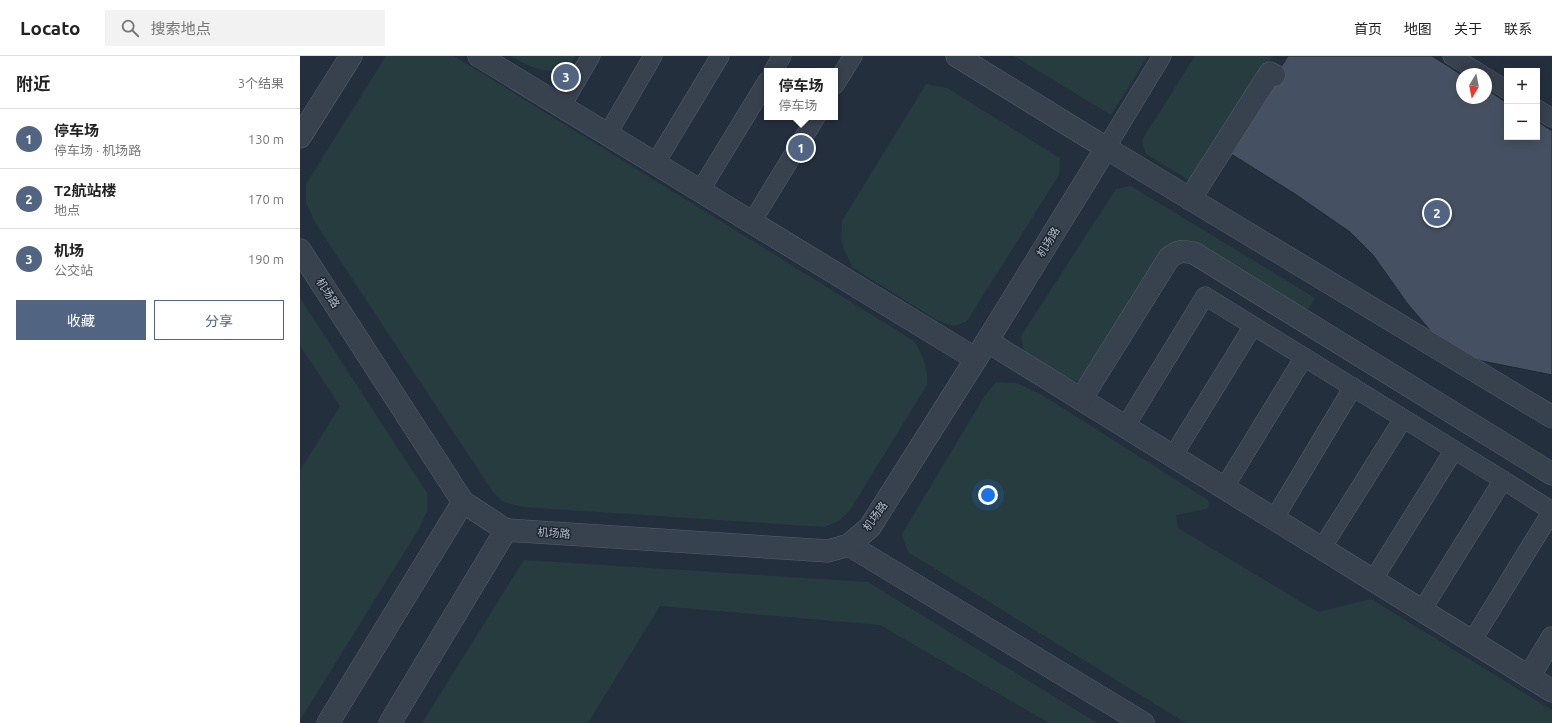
<!DOCTYPE html>
<html lang="zh">
<meta charset="utf-8">
<style>
:root{--surface:#fff;--page:#f2f2f2;--text:#222;--muted:#767676;--line:#e0e0e0;--accent:#516482}
body{margin:0;font-family:Ubuntu,"Noto Sans SC",sans-serif;background:var(--page);color:var(--text)}
.controls{position:absolute;right:12px;top:12px;display:grid;overflow:hidden;border-radius:0px;box-shadow:0 2px 10px #0003}
.controls button{width:36px;height:36px;display:grid;place-items:center;padding:0;border:0;border-bottom:1px solid var(--line);background:var(--surface);color:var(--text);font:20px sans-serif}
.compass{position:absolute;left:1156px;top:12px;width:36px;height:36px;border-radius:50%;background:var(--surface);box-shadow:0 2px 10px #0003;rotate:190deg}
.you{position:absolute;left:688px;top:439px;width:14px;height:14px;margin:-10px;border:3px solid #fff;border-radius:50%;background:#1a73e8;box-shadow:0 0 0 6px #1a73e833}
.badge{display:grid;place-items:center;width:26px;height:26px;border-radius:50%;background:var(--accent);color:#fff;font-size:13px;font-weight:700}
.pin{position:absolute;translate:-50% -50%;border:2px solid #fff;box-shadow:0 1px 4px #0006}
.popup{position:absolute;left:464px;top:12px;width:74px;height:52px;box-sizing:border-box;display:grid;place-content:center;border-radius:0px;background:var(--surface);filter:drop-shadow(0 1px 3px #0005);font-size:13px;white-space:nowrap;color:var(--muted)}
.popup b{font-size:15px;color:var(--text)}
.popup::after{content:'';position:absolute;left:50%;top:100%;margin-left:-8px;border:8px solid transparent;border-top-color:var(--surface)}
.list{margin:0;padding:0;list-style:none}
h2{display:flex;justify-content:space-between;align-items:center;height:52px;margin:0;padding:0 16px;font-size:17px}
h2 small{font-size:13px;font-weight:400;color:var(--muted)}
.list li{display:grid;grid-template-columns:26px 1fr auto;gap:12px;align-items:center;box-sizing:border-box;height:60px;padding:0 16px;border-top:1px solid var(--line)}
.list b{display:block;font-size:15px;white-space:nowrap}
.list p{margin:0;font-size:13px;white-space:nowrap;color:var(--muted)}
.list em{font-size:13px;font-style:normal;color:var(--muted)}
.actions{display:flex;gap:8px;padding:12px 16px}
.actions a{flex:1;padding:9px 0;border:1px solid var(--accent);border-radius:0px;text-align:center;font-size:14px;color:var(--accent)}
.actions .main{background:var(--accent);color:#fff}
.icon{flex:none;width:22px;height:22px;fill:none;stroke:currentColor;stroke-width:2;stroke-linecap:round;stroke-linejoin:round}
.map{position:relative;flex:none;width:1252px;height:667px;overflow:hidden}
header{display:flex;align-items:center;gap:24px;box-sizing:border-box;height:56px;padding:0 20px;background:var(--surface);border-bottom:1px solid var(--line)}
header strong{font-size:19px}
nav{display:flex;gap:22px;margin-inline-start:auto;font-size:14px}
.search{width:280px;height:36px;background:var(--page);display:flex;align-items:center;gap:10px;box-sizing:border-box;padding:0 14px;border-radius:0px;color:var(--muted);font-size:15px}
main{display:flex}
aside{flex:1;background:var(--surface)}
.map>svg:first-child{display:block}
.green{fill:#263c3f}
.building{fill:#455162;stroke:#1f2835}
.lines{fill:none;stroke-linecap:round;stroke-linejoin:round}
.minor-casing{stroke:#565f6c;stroke-width:19}
.tertiary-casing{stroke:#565f6c;stroke-width:23}
.minor{stroke:#38414e;stroke-width:18}
.tertiary{stroke:#38414e;stroke-width:22}
.labels{text-anchor:middle;stroke-width:3;stroke-linejoin:round;paint-order:stroke}
.street-label{font-size:11px;fill:#b4bcc9;stroke:#1d2633}
</style>
<header>
<strong>Locato</strong>
<div class="search"><svg class="icon" aria-label="search" viewBox="0 0 24 24"><circle cx="10" cy="10" r="6"/><path d="M15 15l6 6"/></svg>搜索地点</div>
<nav><a>首页</a><a>地图</a><a>关于</a><a>联系</a></nav>
</header>
<main>
<aside>
<h2>附近<small>3个结果</small></h2>
<ul class="list">
<li><span class="badge">1</span><div><b>停车场</b><p>停车场 · 机场路</p></div><em>130 m</em></li>
<li><span class="badge">2</span><div><b>T2航站楼</b><p>地点</p></div><em>170 m</em></li>
<li><span class="badge">3</span><div><b>机场</b><p>公交站</p></div><em>190 m</em></li>
</ul>
<div class="actions"><a class="main">收藏</a><a>分享</a></div>
</aside>
<div class="map">
<svg width="1252" height="667" viewBox="0 0 1252 667">
<rect width="100%" height="100%" fill="#242f3e"/>
<g class="green">
<path d="M86,0H154L614,285C623,301 628,310 627,329L550,454L539,465L524,471L223,451L203,446L193,436L16,168L6,147V128Z"/>
<path d="M211,0H276C261,26 230,12 211,0Z"/>
<polygon points="714,0 848,0 811,59"/>
<polygon points="895,0 973,0 890,125 846,98 842,84"/>
<polygon points="626,28 647,32 760,102 759,119 667,265 658,269 650,269 635,263 552,211 544,193 541,183 542,165"/>
<polygon points="831,130 1015,242 1005,258 884,188 781,325 769,326 728,300 723,292 721,280 816,133"/>
<polygon points="0,242 127,437 127,455 119,473 0,664 0,415 40,350 0,289"/>
<polygon points="696,326 717,327 742,339 908,444 909,451 906,453 876,459 878,472 1018,556 1071,543 1252,654 1252,667 886,667 608,496 602,478 684,341"/>
<polygon points="224,504 568,526 797,667 749,667 580,569 360,550 288,667 122,667"/>
</g>
<polygon class="building" points="988,0 1132,0 1162,19 1162,42 1186,42 1186,33 1207,47 1207,81 1237,81 1237,65 1252,75 1252,319 1182,305 1162,297 1145,289 1129,273 1107,247 1073,199 1050,176 995,138 928,96"/>
<g class="lines">
<g class="minor-casing">
<g id="minor">
<polyline points="1152,0 1181,18"/>
<polyline points="473,15 482,0"/>
<polyline points="1186,21 1207,34"/>
<polyline points="535,29 553,0"/>
<polyline points="261,51 291,0"/>
<polyline points="1237,53 1252,62"/>
<polyline points="307,79 353,0"/>
<polyline points="806,92 862,0"/>
<polyline points="355,108 420,0"/>
<polyline points="400,135 467,25"/>
<polyline points="452,166 516,61"/>
<polyline points="825,371 905,240 1203,424 1252,455 1172,585"/>
<polyline points="873,400 953,270"/>
<polyline points="924,432 1004,301"/>
<polyline points="974,463 1053,331"/>
<polyline points="1022,492 1103,363"/>
<polyline points="1073,524 1154,394"/>
<polyline points="1122,554 1203,424"/>
</g>
</g>
<g class="tertiary-casing">
<g id="tertiary">
<polyline points="179,0 676,303"/>
<polyline points="0,81 51,0"/>
<polyline points="806,92 1252,361"/>
<polyline points="890,143 970,17 974,19"/>
<polyline points="0,194 163,446 28,667"/>
<polyline points="687,285 1252,635"/>
<path d="M781,343L869,202C879,194 882,195 894,197L1252,418"/>
<polyline points="163,446 206,474"/>
<polyline points="549,489 843,667"/>
<polyline points="1229,621 1252,582"/>
<polyline points="90,667 206,474 528,495 549,489 570,471 676,303 806,92 657,0"/>
</g>
</g>
<use href="#minor" class="minor"/>
<use href="#tertiary" class="tertiary"/>
</g>
<g class="labels">
<g class="street-label">
<text transform="translate(748 186) rotate(-58)" y="4">机场路</text>
<text transform="translate(28 237) rotate(57)" y="4">机场路</text>
<text transform="translate(575 460) rotate(-54)" y="4">机场路</text>
<text transform="translate(254 477) rotate(4)" y="4">机场路</text>
</g>
</g>
</svg>
<div class="controls">
<button>+</button>
<button>−</button>
</div>
<svg class="compass" viewBox="-18 -18 36 36"><path d="M0-13l5 13h-10z" fill="#e53935"/><path d="M0 13l5-13h-10z" fill="#767676"/></svg>
<div class="you"></div>
<div class="pin badge" style="left:501px;top:92px">1</div>
<div class="popup"><b>停车场</b>停车场</div>
<div class="pin badge" style="left:1137px;top:157px">2</div>
<div class="pin badge" style="left:266px;top:21px">3</div>
</div>
</main>
